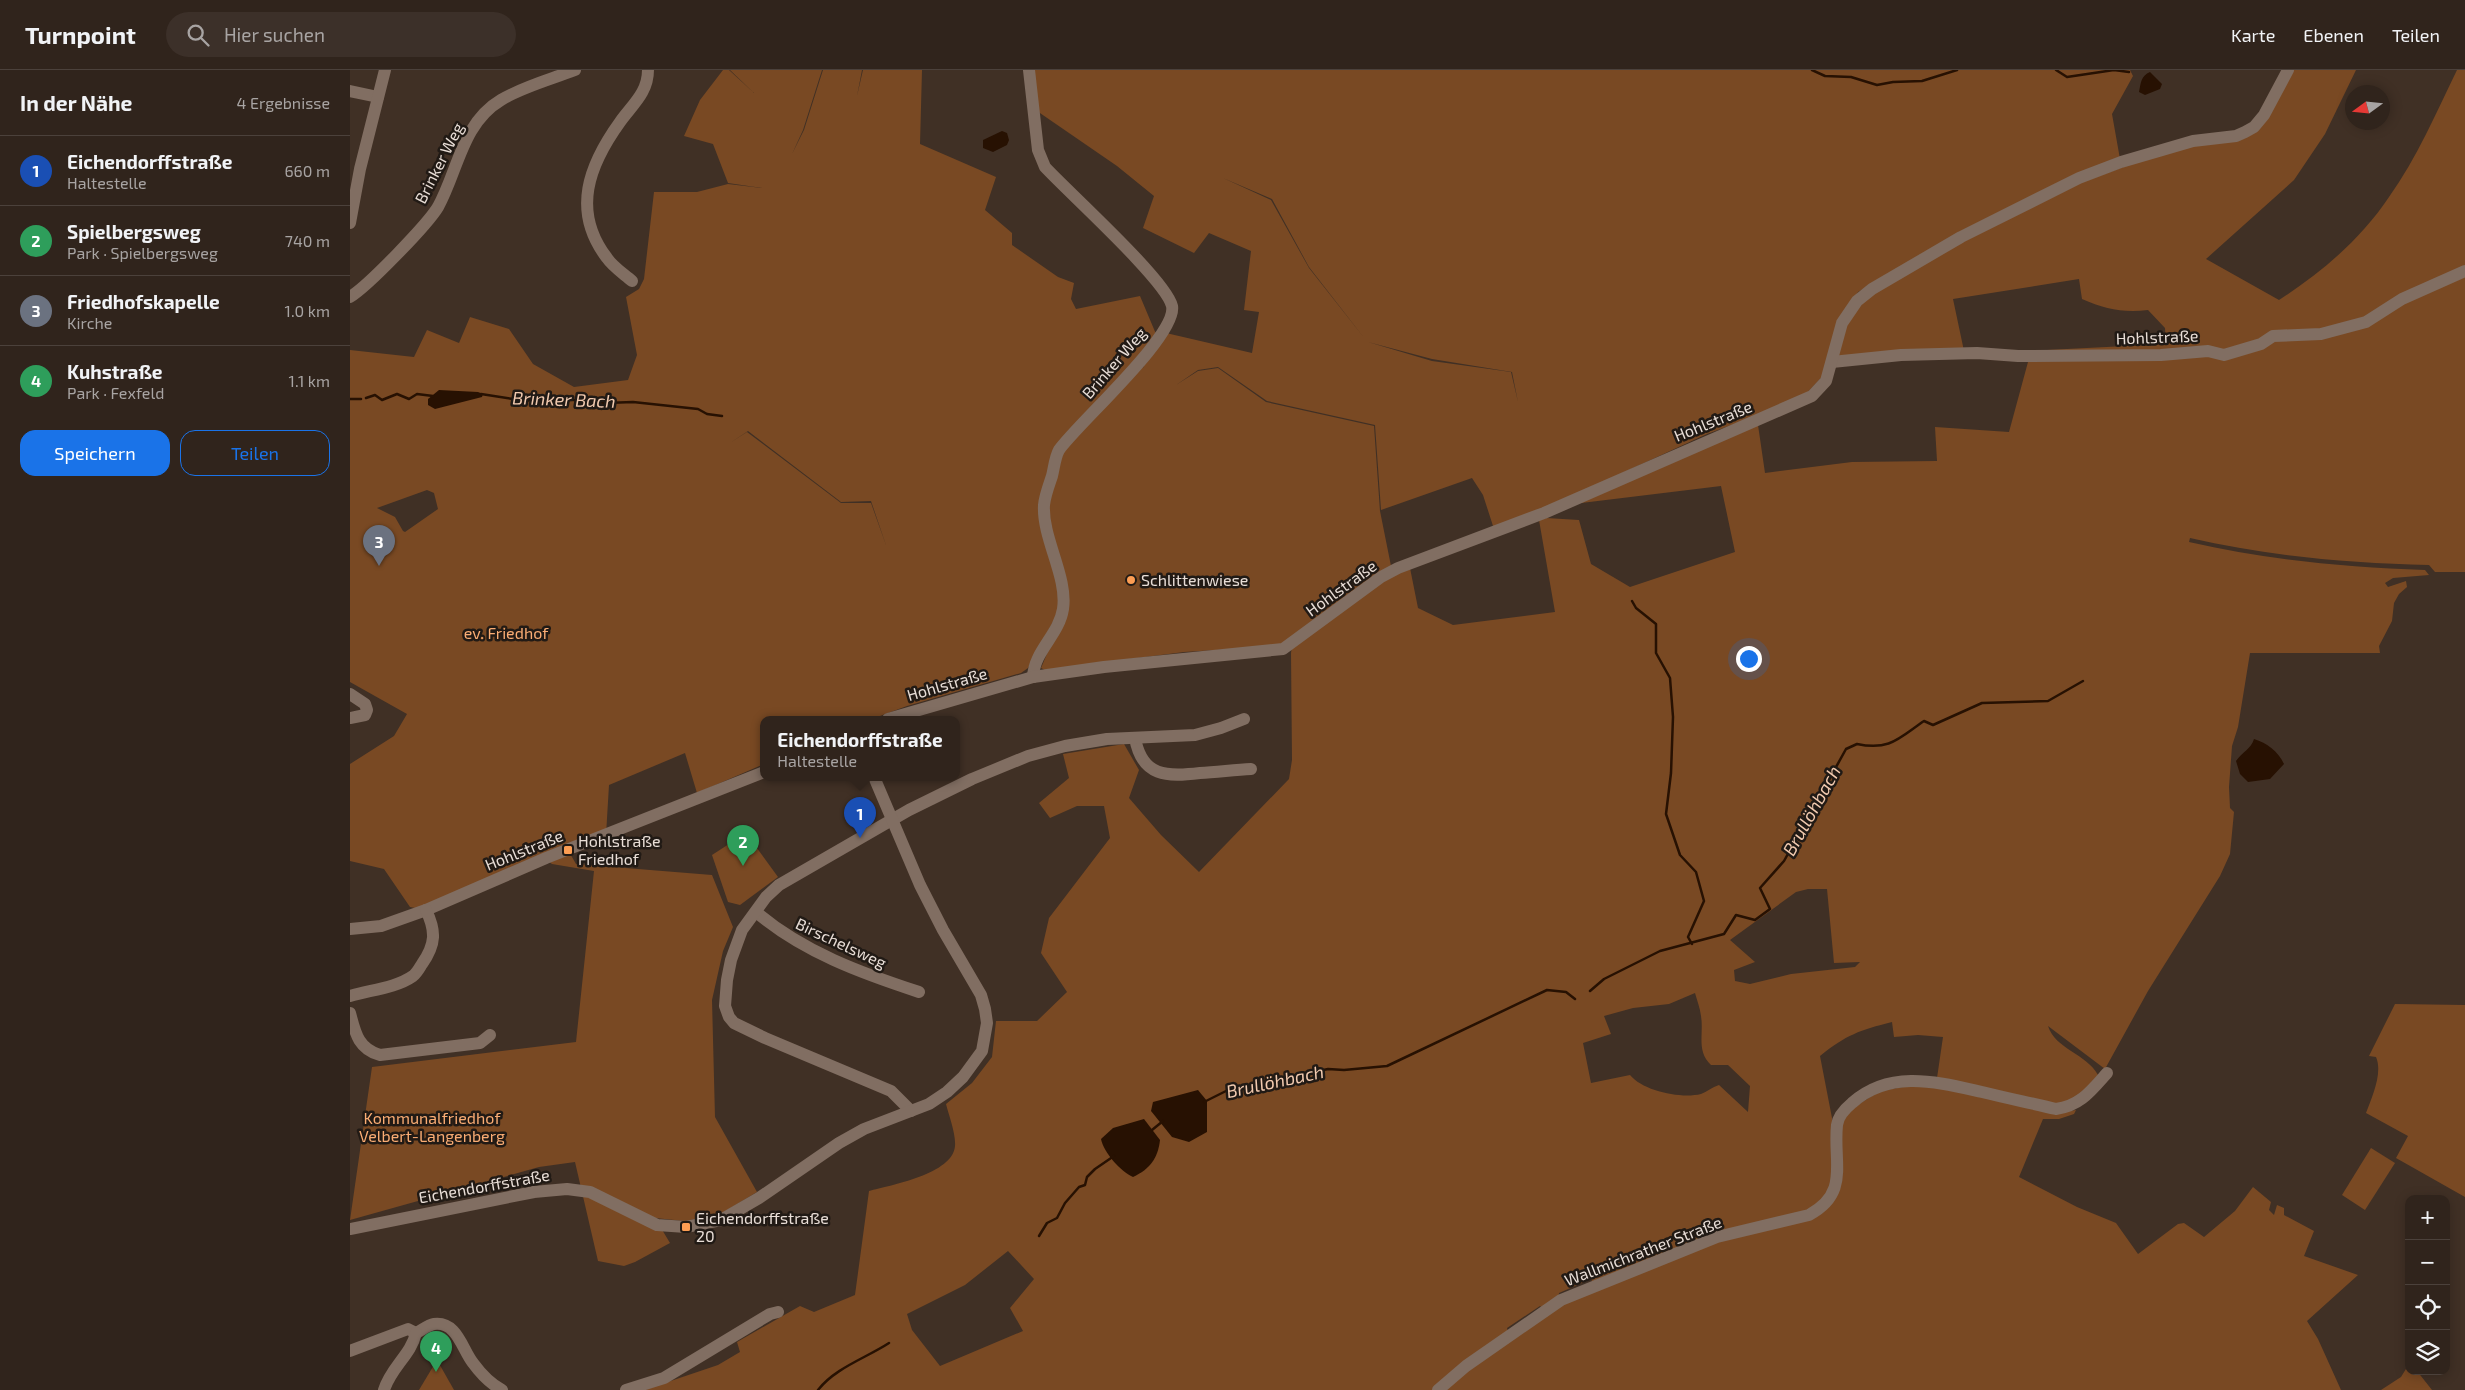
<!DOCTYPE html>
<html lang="de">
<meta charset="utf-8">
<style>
:root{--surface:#30241c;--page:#3c3029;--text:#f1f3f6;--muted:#a8a4a3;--line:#4b413b;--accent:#1a73e8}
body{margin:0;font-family:"Exo 2",sans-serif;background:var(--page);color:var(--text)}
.controls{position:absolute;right:15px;bottom:15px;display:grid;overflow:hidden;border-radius:10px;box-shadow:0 2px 12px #0003}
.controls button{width:45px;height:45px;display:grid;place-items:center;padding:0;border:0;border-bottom:1px solid var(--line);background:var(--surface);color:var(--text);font:25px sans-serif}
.compass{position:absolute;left:1995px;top:15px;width:45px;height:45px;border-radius:50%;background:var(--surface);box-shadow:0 2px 12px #0003;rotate:255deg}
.you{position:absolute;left:1398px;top:588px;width:18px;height:18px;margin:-12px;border:4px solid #fff;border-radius:50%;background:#1a73e8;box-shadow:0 0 0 8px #1a73e833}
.badge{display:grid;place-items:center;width:32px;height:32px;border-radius:50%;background:var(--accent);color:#fff;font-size:16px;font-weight:700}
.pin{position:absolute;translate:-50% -41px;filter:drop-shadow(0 1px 2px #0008)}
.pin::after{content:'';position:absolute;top:26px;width:18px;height:15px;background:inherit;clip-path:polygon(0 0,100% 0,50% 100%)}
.popup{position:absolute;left:410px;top:646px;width:200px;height:65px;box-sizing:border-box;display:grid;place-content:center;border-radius:10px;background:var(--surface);filter:drop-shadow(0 1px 4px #0005);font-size:16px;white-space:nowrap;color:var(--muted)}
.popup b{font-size:19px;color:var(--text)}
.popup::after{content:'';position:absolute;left:50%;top:100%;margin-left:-10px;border:10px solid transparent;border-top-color:var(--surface)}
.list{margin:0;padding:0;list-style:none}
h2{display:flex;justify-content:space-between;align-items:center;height:65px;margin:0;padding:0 20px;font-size:21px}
h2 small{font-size:16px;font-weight:400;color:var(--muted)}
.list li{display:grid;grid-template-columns:32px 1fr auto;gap:15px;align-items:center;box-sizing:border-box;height:70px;padding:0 20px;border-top:1px solid var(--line)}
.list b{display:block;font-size:19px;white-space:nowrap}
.list p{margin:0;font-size:16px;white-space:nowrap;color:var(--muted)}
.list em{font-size:16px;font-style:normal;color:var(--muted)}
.actions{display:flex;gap:10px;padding:15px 20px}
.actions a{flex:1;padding:11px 0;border:1px solid var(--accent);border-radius:15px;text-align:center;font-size:18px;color:var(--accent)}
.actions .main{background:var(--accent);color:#fff}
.icon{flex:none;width:28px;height:28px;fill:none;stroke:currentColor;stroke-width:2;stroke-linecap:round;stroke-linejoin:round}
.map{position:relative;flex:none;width:2115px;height:1320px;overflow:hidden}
header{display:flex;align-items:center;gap:30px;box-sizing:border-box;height:70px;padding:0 25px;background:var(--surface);border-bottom:1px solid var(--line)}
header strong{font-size:24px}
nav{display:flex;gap:28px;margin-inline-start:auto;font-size:18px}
.search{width:350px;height:45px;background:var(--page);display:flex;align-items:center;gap:12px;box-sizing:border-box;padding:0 18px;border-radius:28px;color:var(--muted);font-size:19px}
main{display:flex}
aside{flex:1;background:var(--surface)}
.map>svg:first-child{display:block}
.green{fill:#794923;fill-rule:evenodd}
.water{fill:#271102}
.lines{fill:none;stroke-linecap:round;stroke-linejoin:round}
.stream{stroke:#271102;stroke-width:2.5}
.minor{stroke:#816e62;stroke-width:12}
.poi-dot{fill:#fc9d53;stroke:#211a15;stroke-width:2}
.labels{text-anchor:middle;stroke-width:5;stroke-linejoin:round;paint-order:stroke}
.street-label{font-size:16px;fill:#e9ded7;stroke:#211a15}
.poi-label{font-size:16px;fill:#e9ded7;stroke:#211a15;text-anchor:start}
.park-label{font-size:16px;fill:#fbad74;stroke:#211a15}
.water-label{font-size:18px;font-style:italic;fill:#f2caaf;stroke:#211a15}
</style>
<header>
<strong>Turnpoint</strong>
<div class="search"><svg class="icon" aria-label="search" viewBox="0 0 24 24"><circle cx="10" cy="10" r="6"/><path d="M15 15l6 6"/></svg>Hier suchen</div>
<nav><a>Karte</a><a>Ebenen</a><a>Teilen</a></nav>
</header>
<main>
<aside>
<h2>In der Nähe<small>4 Ergebnisse</small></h2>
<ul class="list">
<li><span class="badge" style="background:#1a4fb4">1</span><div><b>Eichendorffstraße</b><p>Haltestelle</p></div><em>660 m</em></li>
<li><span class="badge" style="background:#2e9e5b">2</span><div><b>Spielbergsweg</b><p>Park · Spielbergsweg</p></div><em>740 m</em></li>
<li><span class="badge" style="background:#6b7280">3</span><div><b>Friedhofskapelle</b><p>Kirche</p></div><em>1.0 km</em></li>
<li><span class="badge" style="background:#2e9e5b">4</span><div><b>Kuhstraße</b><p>Park · Fexfeld</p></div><em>1.1 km</em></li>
</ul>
<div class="actions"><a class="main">Speichern</a><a>Teilen</a></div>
</aside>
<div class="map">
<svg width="2115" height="1320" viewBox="0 0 2115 1320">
<rect width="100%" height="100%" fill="#403025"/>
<g class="green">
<path d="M373,0H379L404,23L380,0H472L453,60L442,84L454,60L473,0H512L507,26L513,0H572L570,74L646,107L635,140L662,163V175L708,207L724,213L721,229L726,239L790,226L806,264L789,285L793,298L794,295L816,263L902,283L909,242L894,240L901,181L859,163L844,183L793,158L804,126L767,96L687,41L682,0H1780L1783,6L1762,44L1770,89L1595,171L1508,222L1490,251L1474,305L1450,330L1357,364L1192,440L1144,459L1133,425L1122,408L1031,440L1025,355L917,331L868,297L848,300L826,315L848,301L868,298L916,332L1024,356L1030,441L1041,496L1060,498L1068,538L1103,555L1205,542L1189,450L1196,448L1229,450L1241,494L1280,517L1385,482L1371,416L1223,434L1408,355L1415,403L1502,392L1587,391L1585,357L1659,362L1678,292V281L1816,274L1815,258L1798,240C1773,243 1755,239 1732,229L1729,209L1603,229L1614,281L1485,288L1496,253L1524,220L1699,124L1823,79L1892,67L1942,0H2006L1975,64L1944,110L1856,189L1929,230C1971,203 2011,169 2039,127C2067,88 2086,43 2107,0H2115V502H2085L2079,495C1998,493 1918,486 1840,468L1839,472C1917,490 1995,497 2075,500L2079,505L2043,508L2035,513L2038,517L2056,511L2057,517L2049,524L2044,533L2042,551L2029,576L2030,583H1900L1888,657L1882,676L1879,717L1880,738L1884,742L1880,784L1870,806L1798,921L1755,999L1698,956C1705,979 1737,984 1748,1005L1728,1028L1705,1035L1587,1008L1593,967L1568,965L1544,967L1542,952C1510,960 1496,965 1470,986L1482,1048L1483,1082L1490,1052L1498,1041L1530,1021L1576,1013L1714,1042L1726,1040L1724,1044L1709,1049H1693L1669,1107L1727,1137L1766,1153L1788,1184L1828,1154L1834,1153L1854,1167L1885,1141L1903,1117L1921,1132L1919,1140L1924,1145L1927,1135L1934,1138V1145L1964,1161L1954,1186L2008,1205L1957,1251L1968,1269L1991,1320H294L368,1295L390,1282L387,1272L450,1236L464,1242L505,1225L519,1121C541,1115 603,1104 605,1076C606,1064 599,1046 596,1034L622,1013L642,987L646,951H687L717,922L691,883L699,848L760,768L754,736H727L700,748L689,733L719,708L713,684L774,674L789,700L779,728L811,765L849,802L939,709L942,690L941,583L943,569L932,576L834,582L695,600L691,598L716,539L697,437L704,379L691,434L711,537L678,598L671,603L557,636L522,649H414V694L347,723L335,683L259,715L256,765L218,780L226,794L362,805L383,857L373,881L362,930L365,1047L407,1122L369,1145L334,1151L305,1148L320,1173L285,1192L274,1196L248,1191L225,1092L189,1097L0,1150L22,997L226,972L244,801L202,794L196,789L76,840L60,837L34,799L0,791V694L44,666L57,644L0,612V280L64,287L77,260L109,273L120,247L159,259L183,294L224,317L278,310L287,285L276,227L289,219L294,209L304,122H347L378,114L412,118L378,113L363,74L334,66L350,30ZM873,108L922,129L959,197L1015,269L959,198L921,130ZM1018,272L1082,289L1162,302L1168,332L1161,302L1082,291ZM398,361L491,432L521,431L537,478L521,433H491L397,362L380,373ZM77,420L84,423L88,439L55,462L53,461L45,447L27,438ZM1458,819H1477L1484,893L1510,892L1505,897L1441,904L1400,914L1385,911L1384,900L1405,892L1380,870L1446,822ZM1345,923C1347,930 1350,938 1351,946C1354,964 1346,981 1361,995H1378L1400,1016L1398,1042L1369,1015C1362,1017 1357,1022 1351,1024C1331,1029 1293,1021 1280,1005L1241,1013L1233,973L1261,964L1254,946L1283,938L1319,934ZM658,1181L684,1209L660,1238L673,1261L590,1296L562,1260L557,1244L615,1215ZM1241,1209L1247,1220L1207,1237L1209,1223ZM1190,1236L1198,1243L1160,1269L1157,1258Z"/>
<polygon points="396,763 428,807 390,835 378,832 362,785"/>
<path d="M2045,934L2115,935V1127L2046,1088L2058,1066L2016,1043C2022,1027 2033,1003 2026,987L2019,986Z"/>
<polygon points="2021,1078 2045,1093 2015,1140 1992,1125"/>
<polygon points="87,1290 104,1320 69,1320"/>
<polygon points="2059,1294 2059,1301 2067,1301 2082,1320 2031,1320 2051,1307"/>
</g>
<g class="water">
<path d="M1800,2L1812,14L1810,19L1795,25L1789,22C1791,12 1791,6 1800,2Z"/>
<polygon points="652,61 657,63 659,70 657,75 643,82 633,78 633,70"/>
<polygon points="89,320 128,322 133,324 132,327 85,339 78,335 78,329"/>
<path d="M1904,669C1917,673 1928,681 1934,694L1920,709L1898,712L1890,704L1886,691C1892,682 1901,679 1904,669Z"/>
<polygon points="848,1020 857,1031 857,1062 839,1072 822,1067 801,1041 803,1032"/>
<path d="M794,1049L810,1070C808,1088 800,1099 783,1107C770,1101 754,1083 751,1069L763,1058Z"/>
</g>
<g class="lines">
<g class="stream">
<polyline points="1462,0 1475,6 1501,7 1527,15 1543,12 1572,11 1607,0"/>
<polyline points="1706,0 1717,7 1764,0 1779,2"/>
<polyline points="131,324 176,331 191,327 256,333 283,332 348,339 357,344 372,346"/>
<polyline points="16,328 25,325 32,330 47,324 59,329 67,324 83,326"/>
<polyline points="0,329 11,329"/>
<polyline points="1282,531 1286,538 1306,554 1306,583 1320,608 1323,647 1321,703 1316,744 1330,785 1346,802 1354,831 1338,867 1342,874"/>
<path d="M1240,921L1254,909L1310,881L1374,864L1386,845L1405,850L1420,839L1410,818L1434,791L1496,679L1507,674C1540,681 1549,668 1574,651L1583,655L1632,633L1698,631L1733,611"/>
<polyline points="854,1032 878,1020 978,999 994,1000 1037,996 1197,920 1216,922 1225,929"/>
<polyline points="802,1060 813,1051"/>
<polyline points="689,1166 697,1153 707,1148 715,1133 729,1117 735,1115 737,1107 745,1099 764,1086"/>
<path d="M468,1320C485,1298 516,1288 539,1273"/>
</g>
<g class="minor">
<path d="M679,0L688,80L695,97C719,123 816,210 822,236C828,265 727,354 709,380C705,387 704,398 702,406C699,415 695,425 694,435C692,468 718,507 713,539C709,565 684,581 683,607"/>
<polyline points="0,21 28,27"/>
<polyline points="0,153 10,99 35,0"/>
<path d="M282,211C274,204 263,197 257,188C221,141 239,95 270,52C282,35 298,23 298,0"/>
<path d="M0,227C18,216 77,155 88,137C108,101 112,53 151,30C172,17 202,9 225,0"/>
<polyline points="1482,292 1551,285 1627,283 1668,286 1811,285 1858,281 1874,285 1911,274 1923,266 1971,264 2016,252 2052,229 2115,201"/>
<polyline points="0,624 15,634 17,640 15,645 0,648"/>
<polyline points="538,649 683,607 754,597 933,579 1031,507 1048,498 1194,443 1462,326 1476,311 1492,253 1507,231 1522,219 1611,167 1729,108 1771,92 1843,71 1886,66 1895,62 1904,57 1914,45 1938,0"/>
<path d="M785,668C792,707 817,707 850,703C867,702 884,700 901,699"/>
<path d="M406,842C453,882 511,903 569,922"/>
<polyline points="0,859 31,856 76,840 196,788 414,702"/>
<path d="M0,926C20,920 46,918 63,906C67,903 70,897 72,894C86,874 86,861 76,840"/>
<path d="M0,943C5,962 8,979 30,985L130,973L140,965"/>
<polyline points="561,1041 541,1021 415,968 384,953 379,947 375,936 377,910 381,890 392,860 416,827 429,815 559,740 622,709 678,686 715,676 757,669 845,665 871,658 894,649"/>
<polyline points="0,1159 184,1122 217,1119 240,1122 307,1155 336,1157 371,1150 409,1128 489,1073 514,1059 579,1034 597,1022 613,1007 632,981 637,953 635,939 631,925 593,860 570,815 524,707"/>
<path d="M66,1263C72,1260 78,1255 84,1254C107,1251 112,1279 123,1293C131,1304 141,1314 152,1320"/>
<polyline points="0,1281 58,1259 66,1263"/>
<path d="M34,1320C41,1297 61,1285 66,1263"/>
<polyline points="276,1320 314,1308 420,1244 428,1242"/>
<path d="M1088,1320L1116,1296L1211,1230L1367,1167L1459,1145C1500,1123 1483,1093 1487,1055C1488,1046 1496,1038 1502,1033C1540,999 1587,1012 1632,1022C1656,1028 1681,1033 1706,1039C1730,1036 1741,1021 1757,1003"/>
</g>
</g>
<g class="poi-dot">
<circle cx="781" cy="510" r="5"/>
<rect x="213" y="775" width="10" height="10" rx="2.5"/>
<rect x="331" y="1152" width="10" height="10" rx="2.5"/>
</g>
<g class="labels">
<g class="street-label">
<text transform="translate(89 93) rotate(-63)" y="6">Brinker Weg</text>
<text transform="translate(1807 267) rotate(-2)" y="6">Hohlstraße</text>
<text transform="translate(764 293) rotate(-49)" y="6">Brinker Weg</text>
<text transform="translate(1363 351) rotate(-22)" y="6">Hohlstraße</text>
<text transform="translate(991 518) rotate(-36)" y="6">Hohlstraße</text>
<text transform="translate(597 614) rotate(-16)" y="6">Hohlstraße</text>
<text transform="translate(174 780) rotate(-22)" y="6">Hohlstraße</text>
<text transform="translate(491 873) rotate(25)" y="6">Birschelsweg</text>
<text transform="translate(134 1116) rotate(-10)" y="6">Eichendorffstraße</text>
<text transform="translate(1293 1181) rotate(-21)" y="6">Wallmichrather Straße</text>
</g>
<g class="poi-label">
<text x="791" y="516">Schlittenwiese</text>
<text x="228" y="777">Hohlstraße<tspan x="228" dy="18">Friedhof</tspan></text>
<text x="346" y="1154">Eichendorffstraße<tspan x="346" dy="18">20</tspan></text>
</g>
<g class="park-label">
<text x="156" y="569">ev. Friedhof</text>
<text x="82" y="1054">Kommunalfriedhof<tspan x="82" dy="18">Velbert-Langenberg</tspan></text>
</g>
<g class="water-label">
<text transform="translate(214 330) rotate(2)" y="6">Brinker Bach</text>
<text transform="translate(1462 741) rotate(-61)" y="6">Brullöhbach</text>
<text transform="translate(925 1012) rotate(-12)" y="6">Brullöhbach</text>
</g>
</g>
</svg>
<div class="controls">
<button>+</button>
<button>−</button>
<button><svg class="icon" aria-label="locate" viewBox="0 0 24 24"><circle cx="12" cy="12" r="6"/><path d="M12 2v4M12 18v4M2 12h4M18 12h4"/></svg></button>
<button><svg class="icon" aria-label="layers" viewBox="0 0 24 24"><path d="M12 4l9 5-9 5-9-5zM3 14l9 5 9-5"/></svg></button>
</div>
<svg class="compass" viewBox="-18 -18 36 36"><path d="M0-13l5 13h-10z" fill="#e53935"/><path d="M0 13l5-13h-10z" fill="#a8a4a3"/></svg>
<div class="you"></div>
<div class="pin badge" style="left:510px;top:768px;background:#1a4fb4">1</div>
<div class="popup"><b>Eichendorffstraße</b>Haltestelle</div>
<div class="pin badge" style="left:393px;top:796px;background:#2e9e5b">2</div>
<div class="pin badge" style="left:29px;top:496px;background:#6b7280">3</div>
<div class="pin badge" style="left:86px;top:1302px;background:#2e9e5b">4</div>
</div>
</main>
